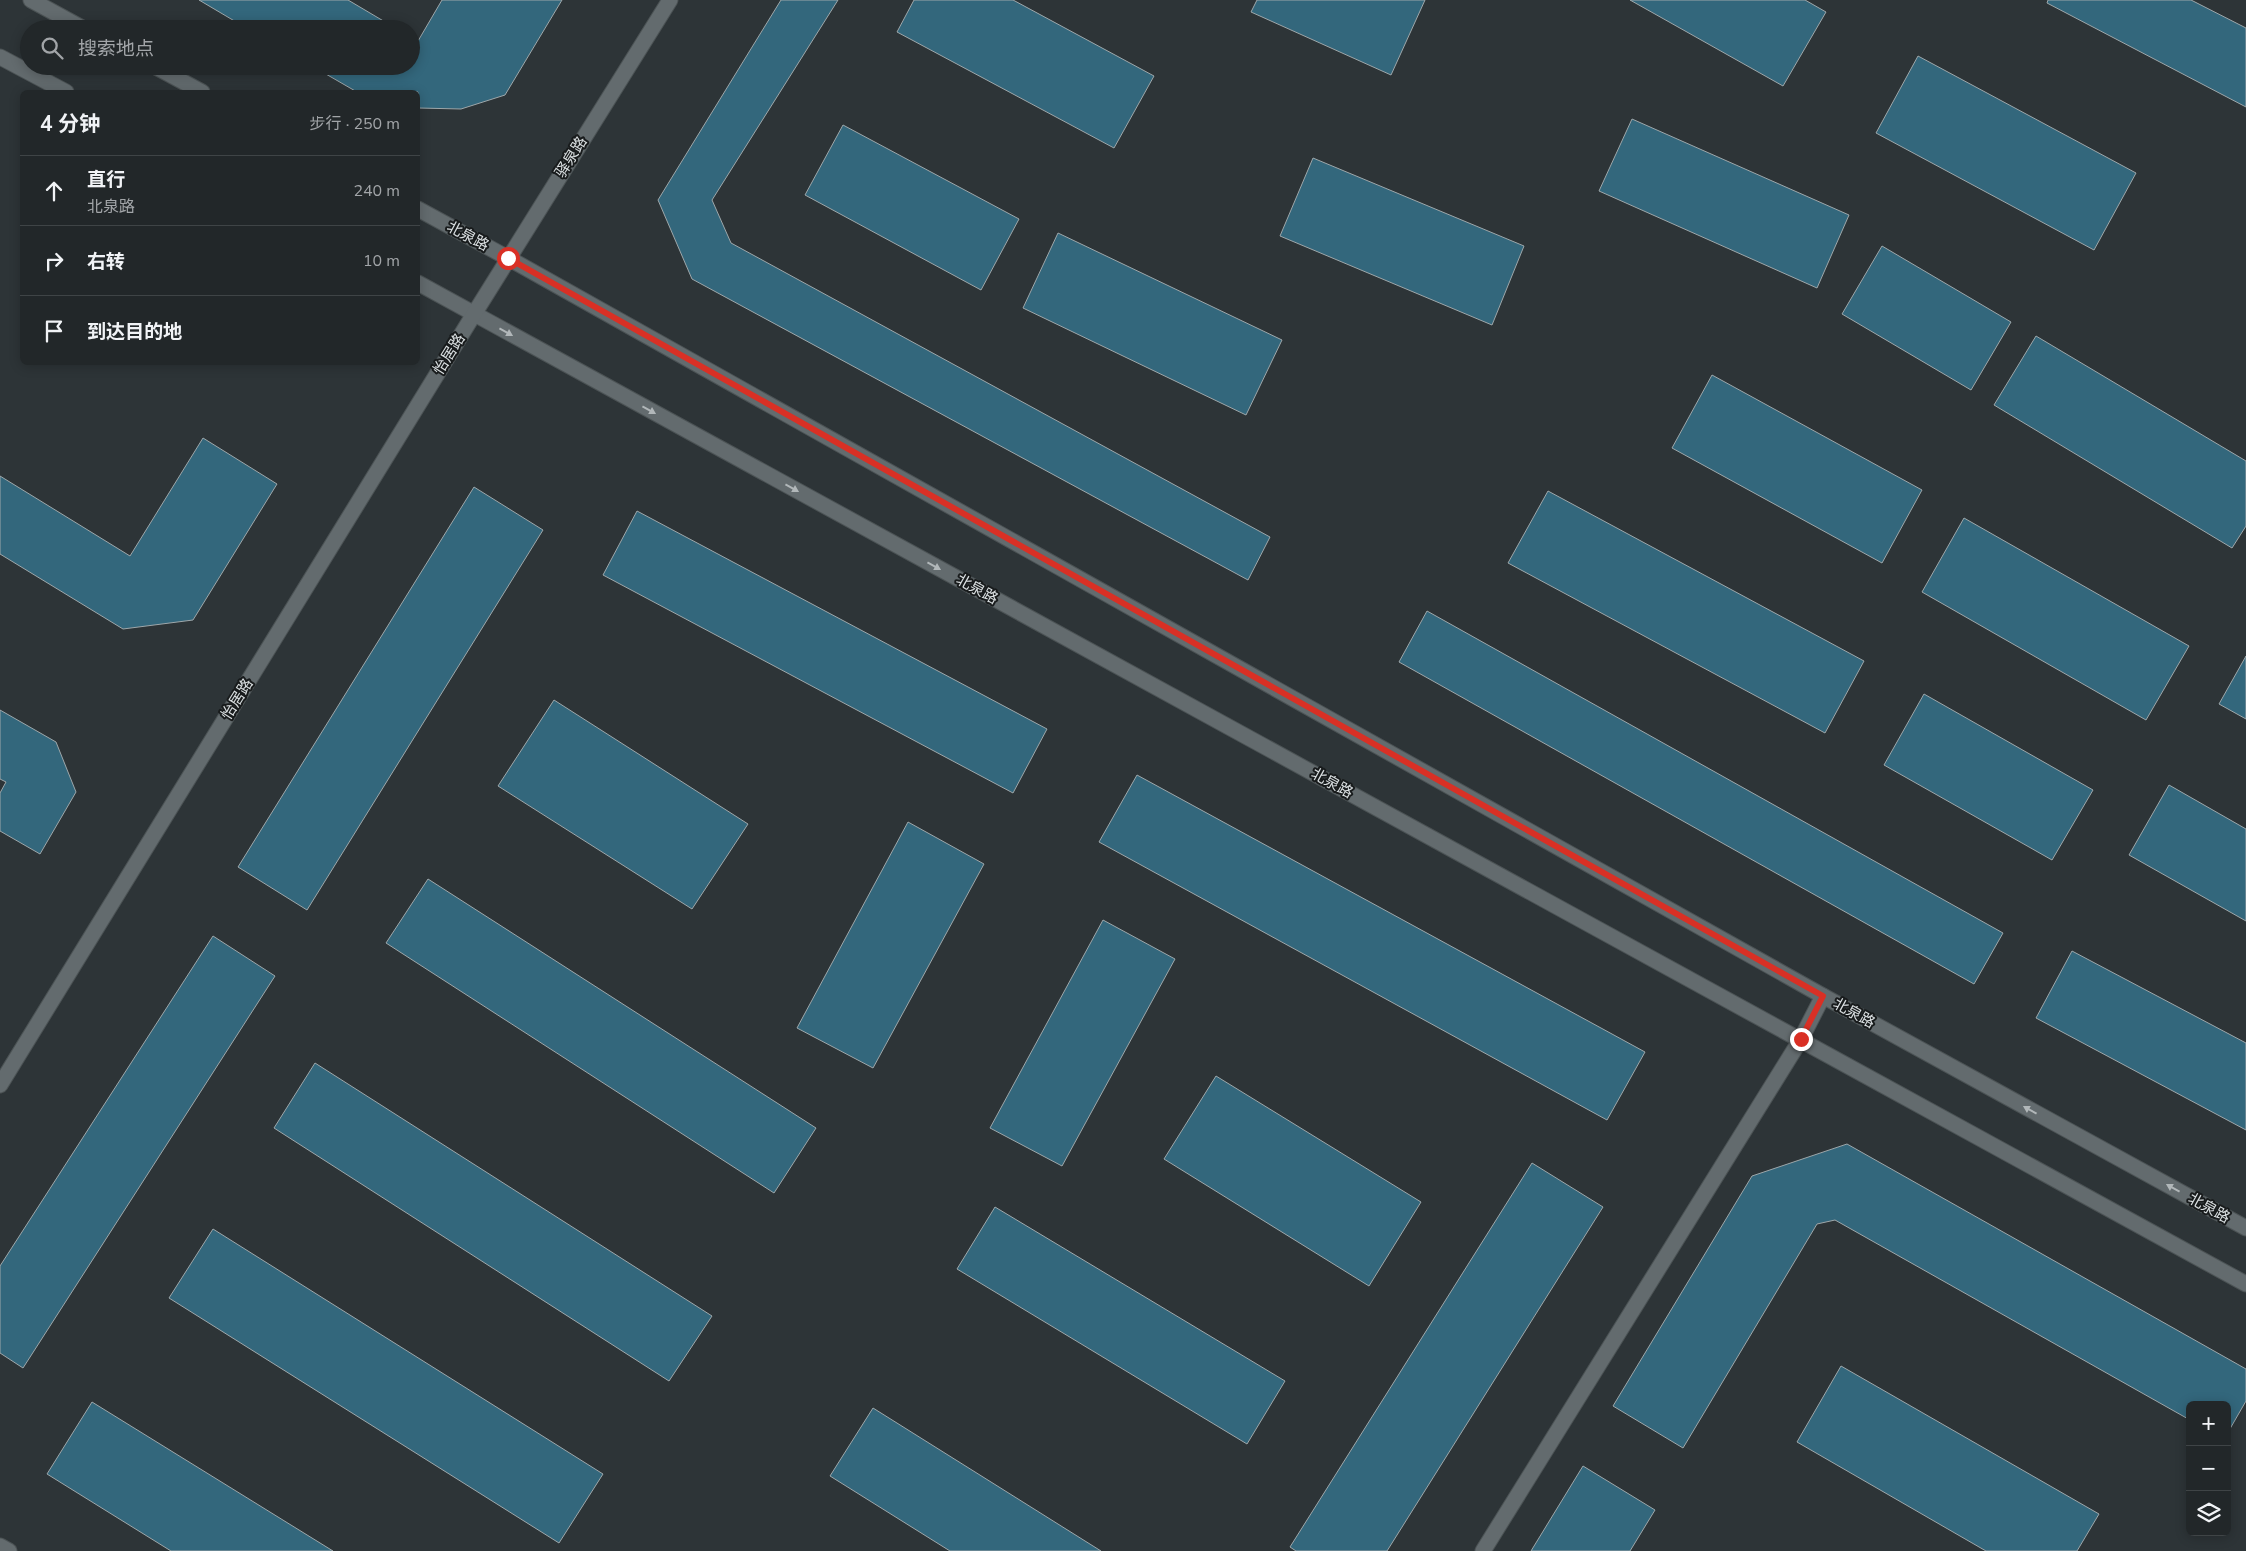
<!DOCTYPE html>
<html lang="zh">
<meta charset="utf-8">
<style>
:root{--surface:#222729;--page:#2a2f31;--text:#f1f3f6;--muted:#a2a5a8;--line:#3f4446}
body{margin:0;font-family:"Nunito Sans","Noto Sans SC",sans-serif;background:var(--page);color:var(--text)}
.controls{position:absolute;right:15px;bottom:15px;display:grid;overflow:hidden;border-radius:8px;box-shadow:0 2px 12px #0003}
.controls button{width:45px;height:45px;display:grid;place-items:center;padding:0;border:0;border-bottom:1px solid var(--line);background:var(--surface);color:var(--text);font:25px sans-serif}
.stop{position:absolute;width:15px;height:15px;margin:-11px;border:4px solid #d93025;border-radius:50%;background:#fff}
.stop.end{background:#d93025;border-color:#fff;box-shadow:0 1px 5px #0008}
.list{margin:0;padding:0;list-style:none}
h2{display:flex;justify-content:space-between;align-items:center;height:65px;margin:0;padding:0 20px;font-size:21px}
h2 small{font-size:16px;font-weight:400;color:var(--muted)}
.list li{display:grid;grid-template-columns:32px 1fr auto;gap:15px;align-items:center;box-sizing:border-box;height:70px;padding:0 20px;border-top:1px solid var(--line)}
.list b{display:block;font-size:19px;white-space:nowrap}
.list p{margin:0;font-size:16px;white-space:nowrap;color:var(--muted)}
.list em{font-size:16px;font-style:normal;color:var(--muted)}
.icon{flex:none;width:28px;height:28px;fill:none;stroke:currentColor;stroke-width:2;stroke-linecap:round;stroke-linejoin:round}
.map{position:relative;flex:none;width:2246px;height:1551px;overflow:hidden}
.search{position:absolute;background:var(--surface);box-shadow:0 2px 12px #0003;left:20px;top:20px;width:400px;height:55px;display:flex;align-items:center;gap:12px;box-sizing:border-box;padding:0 18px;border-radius:28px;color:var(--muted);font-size:19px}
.panel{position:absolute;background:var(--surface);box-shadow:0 2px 12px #0003;left:20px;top:90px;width:400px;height:275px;border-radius:8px}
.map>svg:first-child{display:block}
.building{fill:#33677c;stroke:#9ea7aa}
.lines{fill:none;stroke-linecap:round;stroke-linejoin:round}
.street-casing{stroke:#4c5355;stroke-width:17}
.secondary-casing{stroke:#4c5355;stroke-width:17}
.street{stroke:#636b6e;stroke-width:15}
.secondary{stroke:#636b6e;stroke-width:15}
.oneway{fill:#b1b7b9}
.route{stroke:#d93025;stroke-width:6}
.labels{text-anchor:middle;stroke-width:4;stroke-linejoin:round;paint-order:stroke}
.street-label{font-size:15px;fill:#dbe0e2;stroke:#181b1c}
</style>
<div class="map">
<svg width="2246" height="1551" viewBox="0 0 2246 1551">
<rect width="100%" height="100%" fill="#2d3437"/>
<g class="building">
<polygon points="199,0 348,0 397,29 248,29"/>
<polygon points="442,0 562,0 505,95 461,109 418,108 418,92 357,92 312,66 411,66 411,37 418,41"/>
<polygon points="781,0 838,0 712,200 731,243 1270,537 1248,580 692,279 658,200"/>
<polygon points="914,0 1013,0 1154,76 1114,148 897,32"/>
<polygon points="1257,0 1425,0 1391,75 1251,12"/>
<polygon points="1630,0 1805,0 1826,12 1783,86"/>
<polygon points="2048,0 2191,0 2246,28 2246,107 2047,3"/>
<polygon points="1918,56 2136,173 2094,250 1876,133"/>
<polygon points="1632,119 1849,215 1817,288 1599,191"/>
<polygon points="843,125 1019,219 981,290 805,195"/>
<polygon points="1313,158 1524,246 1492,325 1280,236"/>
<polygon points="1058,233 1282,340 1246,415 1023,308"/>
<polygon points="1882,246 2011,322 1971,390 1842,314"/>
<polygon points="2036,336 2246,461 2246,526 2232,548 1994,405"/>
<polygon points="1712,375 1922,490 1882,563 1672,448"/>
<polygon points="203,438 277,484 193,620 123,629 0,554 0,476 130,556"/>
<polygon points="474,487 543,530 307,910 238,867"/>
<polygon points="1548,491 1864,661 1825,733 1508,563"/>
<polygon points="637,511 1047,729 1013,793 603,575"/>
<polygon points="1964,518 2189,646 2146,720 1922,592"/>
<polygon points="1427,611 2003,933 1974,984 1399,662"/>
<polygon points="2246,656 2246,719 2219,704"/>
<polygon points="1924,694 2093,790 2052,860 1884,765"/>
<polygon points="554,700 748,824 692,909 498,786"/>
<polygon points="0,710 56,742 76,792 40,854 0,831 0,793 6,782 0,779"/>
<polygon points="1137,775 1645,1052 1607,1120 1099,842"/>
<polygon points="2169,785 2246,829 2246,921 2129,855"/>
<polygon points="908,822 984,864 873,1068 797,1028"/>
<polygon points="428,879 816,1128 774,1193 386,943"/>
<polygon points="1103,920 1175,959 1062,1166 990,1128"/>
<polygon points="213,936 275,976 23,1368 0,1353 0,1266"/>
<polygon points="2072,951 2246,1043 2246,1130 2036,1018"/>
<polygon points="315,1063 712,1316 669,1381 274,1128"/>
<polygon points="1216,1076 1421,1202 1369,1286 1164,1159"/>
<polygon points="1847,1144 2246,1369 2246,1401 2227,1434 2227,1405 2190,1405 2190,1420 1835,1220 1817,1224 1683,1448 1613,1406 1752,1176"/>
<polygon points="1532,1163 1603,1207 1387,1551 1296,1551 1290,1547"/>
<polygon points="995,1207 1285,1381 1247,1444 957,1269"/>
<polygon points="213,1229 603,1474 559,1543 169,1298"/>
<polygon points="1841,1366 2099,1514 2077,1551 1986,1551 1797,1442"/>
<polygon points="92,1402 333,1551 171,1551 47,1474"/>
<polygon points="873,1408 1101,1551 950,1551 830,1476"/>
<polygon points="1583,1466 1655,1510 1630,1551 1531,1551"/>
</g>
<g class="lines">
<g class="street-casing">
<g id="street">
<polyline points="0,1546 9,1551"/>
<polyline points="1483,1551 1801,1039 1823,996"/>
</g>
</g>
<g class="secondary-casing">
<g id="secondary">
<polyline points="31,0 84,29"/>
<polyline points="0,57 66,92"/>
<polyline points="154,66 202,92"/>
<polyline points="418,209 508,258 1823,996 2246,1228"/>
<polyline points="418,283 2246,1284"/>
<polyline points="0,1085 474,314 670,0"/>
</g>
</g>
<use href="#street" class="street"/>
<use href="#secondary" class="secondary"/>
</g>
<defs><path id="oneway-solid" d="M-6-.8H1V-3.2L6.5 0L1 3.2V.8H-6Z" transform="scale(1.25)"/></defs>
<g class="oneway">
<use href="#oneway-solid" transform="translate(506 332) rotate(29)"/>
<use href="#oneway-solid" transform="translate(649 410) rotate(29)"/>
<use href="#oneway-solid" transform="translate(792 488) rotate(29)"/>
<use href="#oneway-solid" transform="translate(934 566) rotate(29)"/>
<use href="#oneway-solid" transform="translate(2030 1110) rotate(-151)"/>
<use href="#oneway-solid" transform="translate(2173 1188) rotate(-151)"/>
</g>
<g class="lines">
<polyline class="route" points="508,258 1823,996 1801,1039"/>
</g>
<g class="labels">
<g class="street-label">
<text transform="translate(571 157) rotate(-58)" y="5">驿泉路</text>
<text transform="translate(468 236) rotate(28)" y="5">北泉路</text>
<text transform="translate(449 354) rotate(-58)" y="5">怡居路</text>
<text transform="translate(977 589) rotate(29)" y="5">北泉路</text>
<text transform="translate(237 699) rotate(-58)" y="5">怡居路</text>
<text transform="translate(1332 783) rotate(29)" y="5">北泉路</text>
<text transform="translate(1854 1013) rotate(29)" y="5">北泉路</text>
<text transform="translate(2209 1208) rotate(29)" y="5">北泉路</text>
</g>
</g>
</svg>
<div class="controls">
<button>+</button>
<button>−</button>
<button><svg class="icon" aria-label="layers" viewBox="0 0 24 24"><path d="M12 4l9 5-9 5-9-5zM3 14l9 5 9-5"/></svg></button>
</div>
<div class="stop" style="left:508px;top:258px"></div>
<div class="stop end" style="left:1801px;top:1039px"></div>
<div class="search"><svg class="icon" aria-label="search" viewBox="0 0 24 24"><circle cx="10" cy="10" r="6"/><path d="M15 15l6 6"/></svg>搜索地点</div>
<section class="panel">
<h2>4 分钟<small>步行 · 250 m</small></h2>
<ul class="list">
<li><svg class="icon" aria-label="ahead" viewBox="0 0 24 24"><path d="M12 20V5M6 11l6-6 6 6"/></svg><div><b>直行</b><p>北泉路</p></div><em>240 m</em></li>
<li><svg class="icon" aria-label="right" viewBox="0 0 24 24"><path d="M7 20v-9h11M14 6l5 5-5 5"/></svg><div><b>右转</b></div><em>10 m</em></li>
<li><svg class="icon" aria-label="arrive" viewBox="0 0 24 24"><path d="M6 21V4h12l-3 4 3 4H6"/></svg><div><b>到达目的地</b></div></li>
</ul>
</section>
</div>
